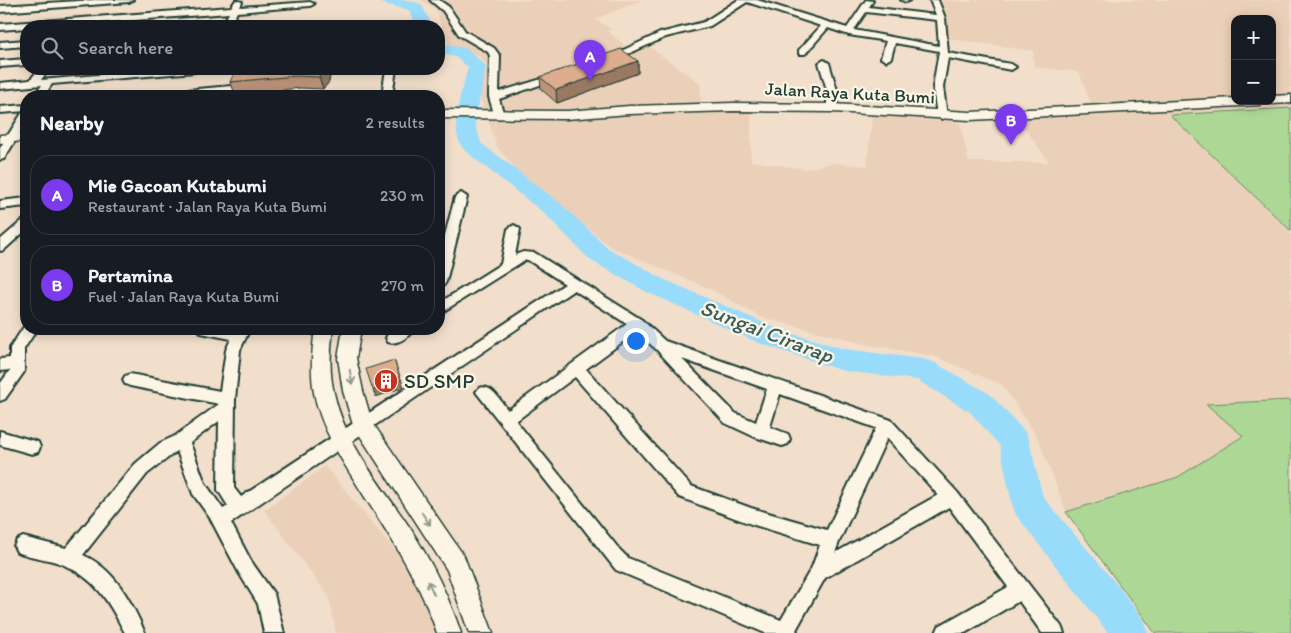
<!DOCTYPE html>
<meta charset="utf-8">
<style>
:root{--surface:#171b24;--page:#242831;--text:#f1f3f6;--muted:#9ea1a6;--line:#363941;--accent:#7c3aed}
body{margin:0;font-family:Itim,sans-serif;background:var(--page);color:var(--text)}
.controls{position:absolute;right:15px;top:15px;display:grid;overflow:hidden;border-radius:10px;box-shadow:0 2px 12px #0003}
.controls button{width:45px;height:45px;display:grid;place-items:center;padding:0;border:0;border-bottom:1px solid var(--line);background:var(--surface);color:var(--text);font:25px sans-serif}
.you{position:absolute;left:635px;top:340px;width:18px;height:18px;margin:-12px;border:4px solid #fff;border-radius:50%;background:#1a73e8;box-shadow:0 0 0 8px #1a73e833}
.badge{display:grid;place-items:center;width:32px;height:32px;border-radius:50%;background:var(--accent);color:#fff;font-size:16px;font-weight:700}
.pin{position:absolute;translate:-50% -41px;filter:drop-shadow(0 1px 2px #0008)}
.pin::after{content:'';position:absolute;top:26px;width:18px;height:15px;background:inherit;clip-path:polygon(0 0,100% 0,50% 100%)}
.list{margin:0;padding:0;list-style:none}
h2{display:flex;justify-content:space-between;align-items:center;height:65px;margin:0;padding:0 20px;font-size:21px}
h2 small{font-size:16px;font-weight:400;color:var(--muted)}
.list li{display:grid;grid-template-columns:32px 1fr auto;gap:15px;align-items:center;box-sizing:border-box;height:80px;margin:0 10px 10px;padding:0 10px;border:1px solid var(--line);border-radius:20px}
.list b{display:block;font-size:19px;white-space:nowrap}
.list p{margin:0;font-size:16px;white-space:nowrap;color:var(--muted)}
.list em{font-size:16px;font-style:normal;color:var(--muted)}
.icon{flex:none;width:28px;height:28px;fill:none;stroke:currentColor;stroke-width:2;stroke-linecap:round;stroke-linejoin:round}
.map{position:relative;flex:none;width:1291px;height:633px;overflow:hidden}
.search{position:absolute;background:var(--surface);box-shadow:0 2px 12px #0003;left:20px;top:20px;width:425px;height:55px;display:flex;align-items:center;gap:12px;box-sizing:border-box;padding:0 18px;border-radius:20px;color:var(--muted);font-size:19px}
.panel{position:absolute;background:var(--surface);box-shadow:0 2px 12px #0003;left:20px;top:90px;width:425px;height:245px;border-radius:20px}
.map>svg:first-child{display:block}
.built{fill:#ebd0b9;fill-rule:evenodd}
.green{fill:#acd795;stroke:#668a64}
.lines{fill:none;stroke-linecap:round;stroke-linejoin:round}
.river{fill:#98dbfa;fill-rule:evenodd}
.minor-casing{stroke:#1f3d34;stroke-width:4}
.tertiary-casing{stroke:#1f3d34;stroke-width:3}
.minor{fill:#fcf5e5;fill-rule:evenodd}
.tertiary{fill:#fcf5e5;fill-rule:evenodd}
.wall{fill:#bd957a;stroke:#1f3d34}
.shaded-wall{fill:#9a7963;stroke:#1f3d34}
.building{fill:#dcad8e;stroke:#1f3d34}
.oneway{stroke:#8e998c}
.labels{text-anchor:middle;stroke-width:4.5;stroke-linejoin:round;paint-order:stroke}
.far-street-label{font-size:18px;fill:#1f3d34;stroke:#fcf5e5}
.poi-label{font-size:21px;fill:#1f3d34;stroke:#fcf5e5;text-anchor:start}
.water-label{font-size:22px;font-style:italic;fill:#375d5c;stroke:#fcf5e5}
</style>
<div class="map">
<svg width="1291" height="633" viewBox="0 0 1291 633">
<rect width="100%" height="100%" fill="#f2dfcb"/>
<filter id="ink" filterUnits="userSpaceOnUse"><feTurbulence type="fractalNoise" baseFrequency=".02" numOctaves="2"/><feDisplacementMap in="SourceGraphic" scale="10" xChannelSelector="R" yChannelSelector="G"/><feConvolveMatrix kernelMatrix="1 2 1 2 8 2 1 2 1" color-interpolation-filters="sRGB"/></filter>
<g filter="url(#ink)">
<g class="built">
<path d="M421,0H642L596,19L612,30L608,31L629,49L644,43L700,83L701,110H751V161L804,169L833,163L867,166L872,115L960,122L969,162H1049L1018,118L1095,115L1079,72L1034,67L1033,51L945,38L942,0L971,2V0H1291V108L1171,115L1291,231V400L1207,404L1243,436L1179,477L1066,512L1039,440L1002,385L934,356L869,345L760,317L710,289L611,247L518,172L497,147L480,97L486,64L477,55L450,47L443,34L436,9ZM1235,19H1272V101H1235Z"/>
<polygon points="325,466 431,594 441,633 336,633 329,597 264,510"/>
</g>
<g class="green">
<polygon points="1291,108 1291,231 1170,115"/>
<polygon points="1291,400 1291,633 1155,633 1066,512 1178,477 1243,436 1206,404"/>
</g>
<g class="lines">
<g class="river">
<polygon points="379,0 406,0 421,4 431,23 430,26 414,26 415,23 409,10 381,3"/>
<path d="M439,42L467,49L486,66L475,124L481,143L560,203L608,248L663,279L778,329L844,349L923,359L933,362L990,394L1025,432L1029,441L1043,497L1119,587L1143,620L1148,633H1108L1016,515L1012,504L1000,446L970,412L917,380L844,371L834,368L759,343L645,291L590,260L544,213L464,150C447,127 462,93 468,67L455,57L439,52Z"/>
</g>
<g class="minor-casing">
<g id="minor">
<polygon points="94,0 133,0 129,2 0,12 0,6"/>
<polygon points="236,0 242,2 240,7 310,2 314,4 310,6 237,12 230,26 222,26 229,13 0,30 0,24 231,7"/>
<polygon points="430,0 439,0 449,7 465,31 494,48 500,56 499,92 558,74 563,77 499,99 504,115 499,118 495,117 489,97 490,56 488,52 459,35 443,11"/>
<path d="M738,0H757L847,28L866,0L873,1L869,7L936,15L930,0H938L945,18L948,53L1011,64L1016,67L1011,70L948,58L943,87L947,116L942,119L937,116L933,87L939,51L895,43L891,58L886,61L881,58L886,41L849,35L828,28L805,54H799V50L821,26L747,2L710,26L666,37L612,61L609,62L604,59L660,33L704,22ZM866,12L937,20L939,46L854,30Z"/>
<polygon points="901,0 910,0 906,2"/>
<polygon points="26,40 26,46 0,48 0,42"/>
<polygon points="26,59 26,65 0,67 0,61"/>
<polygon points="824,60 829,63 837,90 837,108 832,111 827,108 827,90 819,63"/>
<polygon points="39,69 49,69 41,80 165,69 200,69 195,72 52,84 44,96 34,96 42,85 0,89 0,83 30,80"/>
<polygon points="386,69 396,69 392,96 382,96"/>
<polygon points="231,86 234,87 234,91 183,96 148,96 153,93"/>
<polygon points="26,105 26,111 0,113 0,107"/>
<polygon points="26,112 26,123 4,159 0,160 0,148 22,113"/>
<polygon points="461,193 467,197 446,282 444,285 439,287 439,258 455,197"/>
<polygon points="26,198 26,206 0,209 0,201"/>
<polygon points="26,220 26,230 4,250 0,251 0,240 22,221"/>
<path d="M514,225L520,229L515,255L523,252L535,253L642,320L665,341L891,420L957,492L1061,626L1064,633H1042L1019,601L965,633H936L939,626L1008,587L949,507L825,578L796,630L798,633H765L616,570L476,392L479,388C492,383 500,401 508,410L627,324L574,290L231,523L251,561L274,594L284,633H264L258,604L239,573L210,518L193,494L177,451L147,474L83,555C115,569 132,602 145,633H125C108,600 96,579 62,564C47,558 31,558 17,552L14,546L17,540L23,537L66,548L135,464L160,443L175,436L219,404L130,386L125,384L123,380L125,376L130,374L220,391L226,350L231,339L201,333L199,329H250L240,350L235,399L234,488L241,497L565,284L528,260H525L439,314V303L501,264L508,229ZM636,332L656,349L725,423L755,437L782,446L788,444L790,439L788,434L770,427L780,394L876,428L827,530L751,508L691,486L586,369ZM682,359L767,389L756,422L735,413ZM575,377L679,497L751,524L820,545L812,567L781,620L628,558L619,549L516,421ZM219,421L218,490L228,506L223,509L205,483L190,443ZM887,438L938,495L835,553L839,542Z"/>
<polygon points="25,325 26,329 37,329 24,349 24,372 5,399 0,401 0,384 10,370 0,371 0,359 10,358 10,348"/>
<path d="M397,329H414C409,337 397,345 388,342L386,338L388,334Z"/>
<polygon points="0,431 38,442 40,447 38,452 32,454 0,445"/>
</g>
</g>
<g class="tertiary-casing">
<g id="tertiary">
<polygon points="1291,95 1291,103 1272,104 1267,101 1272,101 1272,96"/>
<polygon points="1235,98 1235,101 1265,101 1259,105 970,120 832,112 733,111 629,114 567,119 439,118 439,110 567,111 629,106 733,103 832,104 970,112"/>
<polygon points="26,133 26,141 0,143 0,135"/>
<path d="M315,329H333C330,350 329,372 334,393C345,445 384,488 412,531C432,563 449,597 461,633H437C421,585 395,544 368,502C347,468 322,433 314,393C310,372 312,350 315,329Z"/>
<polygon points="343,329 361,329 356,358 363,391 372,422 464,556 493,633 469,633 447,570 353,425 343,391 338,358"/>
</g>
</g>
<use href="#minor" class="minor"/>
<use href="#tertiary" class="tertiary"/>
</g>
<g class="wall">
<polygon points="638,61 638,73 557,103 541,89 540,77"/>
<polygon points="331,69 329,82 323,89 300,88 236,95 230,82"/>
</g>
<g class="shaded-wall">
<polygon points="638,61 638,73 557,103 556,90"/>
<polygon points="324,69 331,69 329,82 323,89 319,77"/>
<polygon points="394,360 404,387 376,397 373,390"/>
</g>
<g class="building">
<polygon points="621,49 638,61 556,90 540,77"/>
<polygon points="236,69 324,69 319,77 295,76 230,82"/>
<polygon points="394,360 401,380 373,390 366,369"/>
</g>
<defs><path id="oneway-shaft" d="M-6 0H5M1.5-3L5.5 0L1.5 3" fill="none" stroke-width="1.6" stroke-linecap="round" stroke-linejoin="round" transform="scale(1.25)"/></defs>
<g class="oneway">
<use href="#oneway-shaft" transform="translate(351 377) rotate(80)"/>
<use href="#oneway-shaft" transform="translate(426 519) rotate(56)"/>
<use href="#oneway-shaft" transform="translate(431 588) rotate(-114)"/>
</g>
</g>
<defs>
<g id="building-disc" transform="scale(1.25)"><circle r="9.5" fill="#c8321e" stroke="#fcf5e5"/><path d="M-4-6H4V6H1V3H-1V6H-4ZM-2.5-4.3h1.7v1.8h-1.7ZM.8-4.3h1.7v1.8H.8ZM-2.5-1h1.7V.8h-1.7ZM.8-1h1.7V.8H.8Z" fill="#fff"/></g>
</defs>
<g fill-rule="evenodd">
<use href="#building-disc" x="386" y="381"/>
</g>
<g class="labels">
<g class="far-street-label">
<text transform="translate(850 93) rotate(3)" y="6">Jalan Raya Kuta Bumi</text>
</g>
<g class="poi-label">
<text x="404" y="388">SD SMP</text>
</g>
<g class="water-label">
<text transform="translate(767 331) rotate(21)" y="8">Sungai Cirarap</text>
</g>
</g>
</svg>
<div class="controls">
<button>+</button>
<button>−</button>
</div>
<div class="you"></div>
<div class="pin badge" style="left:590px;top:81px">A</div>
<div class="pin badge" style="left:1011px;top:145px">B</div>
<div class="search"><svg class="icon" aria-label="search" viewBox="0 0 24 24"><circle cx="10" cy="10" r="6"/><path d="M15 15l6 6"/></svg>Search here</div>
<section class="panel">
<h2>Nearby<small>2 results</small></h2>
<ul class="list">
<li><span class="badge">A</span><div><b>Mie Gacoan Kutabumi</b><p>Restaurant · Jalan Raya Kuta Bumi</p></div><em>230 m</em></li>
<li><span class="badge">B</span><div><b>Pertamina</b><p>Fuel · Jalan Raya Kuta Bumi</p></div><em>270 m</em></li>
</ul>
</section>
</div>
